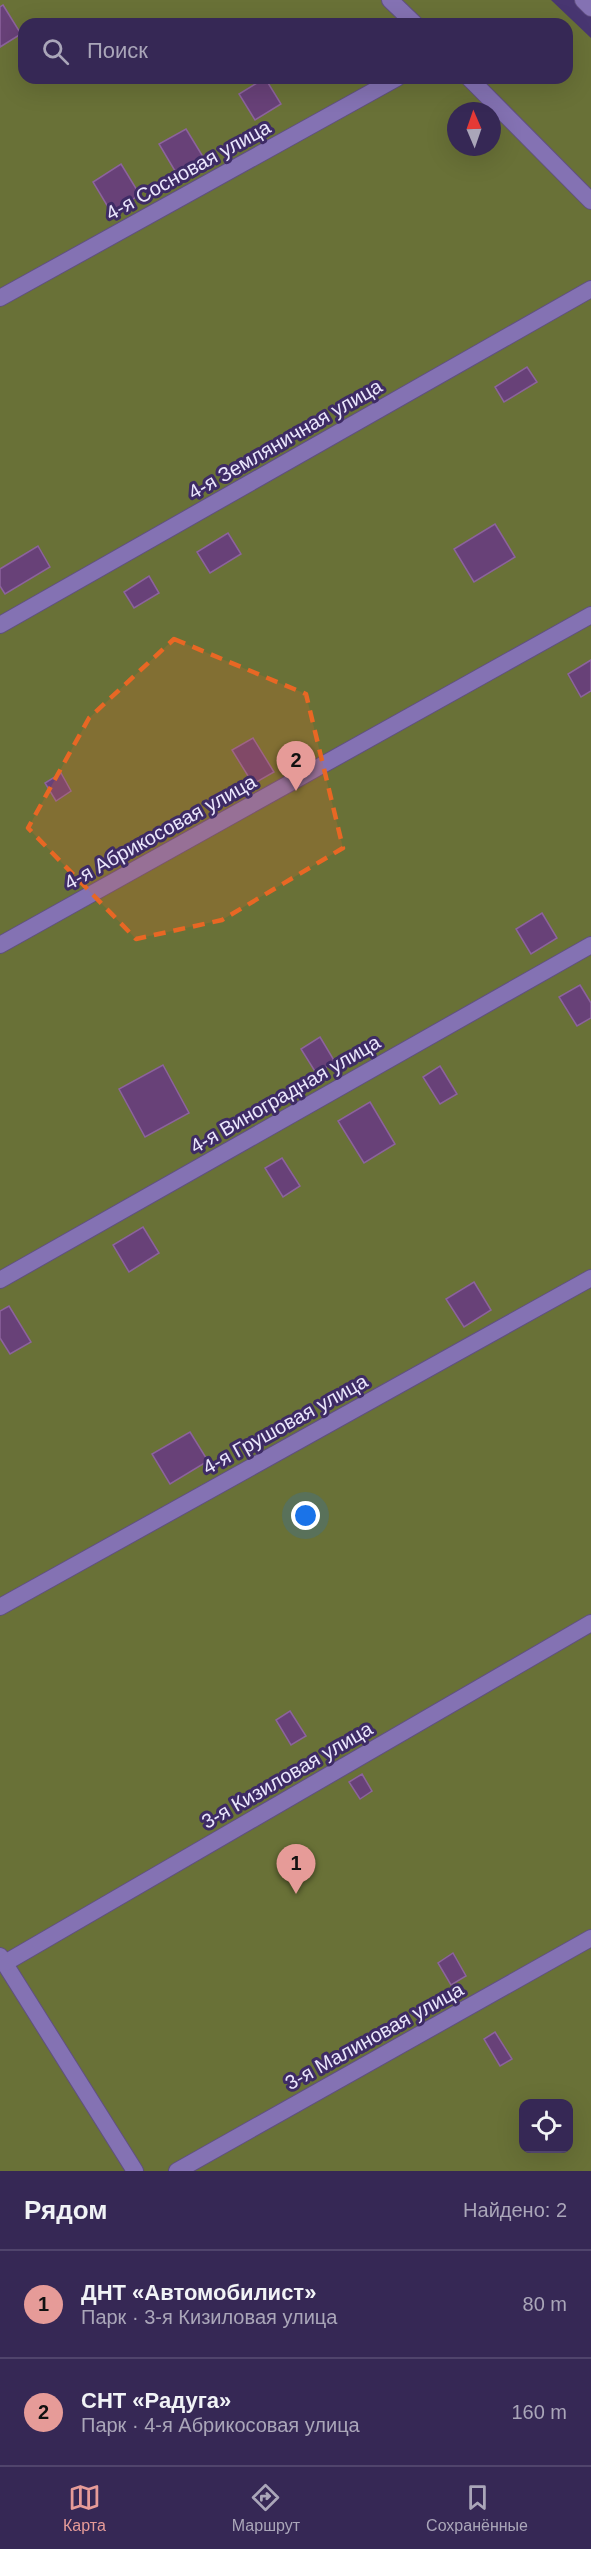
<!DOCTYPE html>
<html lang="ru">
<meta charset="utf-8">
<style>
:root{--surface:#362855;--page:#41345f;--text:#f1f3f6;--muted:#aaa6b9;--line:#50446c;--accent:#e69b98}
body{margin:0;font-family:Helvetica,sans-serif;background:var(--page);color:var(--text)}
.controls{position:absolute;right:18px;bottom:18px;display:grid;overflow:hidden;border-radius:12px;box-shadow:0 6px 24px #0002}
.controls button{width:54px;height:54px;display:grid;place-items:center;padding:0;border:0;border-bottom:2px solid var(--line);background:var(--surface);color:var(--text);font:30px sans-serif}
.compass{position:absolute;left:447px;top:102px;width:54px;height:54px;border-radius:50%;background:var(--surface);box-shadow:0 6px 24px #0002;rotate:358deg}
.you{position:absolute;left:306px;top:1516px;width:21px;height:21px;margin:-15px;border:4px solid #fff;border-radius:50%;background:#1a73e8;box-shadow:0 0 0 9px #1a73e833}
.badge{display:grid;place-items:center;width:39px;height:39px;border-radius:50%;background:var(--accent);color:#111;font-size:20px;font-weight:700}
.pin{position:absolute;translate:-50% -50px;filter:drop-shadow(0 2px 3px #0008)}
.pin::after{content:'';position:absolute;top:32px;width:21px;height:18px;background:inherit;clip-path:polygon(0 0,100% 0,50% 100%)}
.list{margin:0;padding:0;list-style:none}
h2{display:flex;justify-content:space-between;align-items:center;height:78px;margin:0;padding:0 24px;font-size:26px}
h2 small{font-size:20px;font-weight:400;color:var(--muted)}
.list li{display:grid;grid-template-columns:39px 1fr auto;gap:18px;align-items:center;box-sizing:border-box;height:108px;padding:0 24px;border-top:2px solid var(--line)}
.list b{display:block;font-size:22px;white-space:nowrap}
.list p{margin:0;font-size:20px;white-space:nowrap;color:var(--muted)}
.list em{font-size:20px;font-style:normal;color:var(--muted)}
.icon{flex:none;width:33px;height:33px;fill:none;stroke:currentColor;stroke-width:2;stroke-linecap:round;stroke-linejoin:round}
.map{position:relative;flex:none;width:591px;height:2171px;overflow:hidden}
.search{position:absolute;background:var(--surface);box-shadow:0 6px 24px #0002;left:18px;right:18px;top:18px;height:66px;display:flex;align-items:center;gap:15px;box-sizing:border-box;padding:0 21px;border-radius:18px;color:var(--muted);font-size:22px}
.sheet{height:294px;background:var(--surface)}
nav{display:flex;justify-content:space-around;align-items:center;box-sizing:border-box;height:84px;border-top:2px solid var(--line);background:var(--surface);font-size:16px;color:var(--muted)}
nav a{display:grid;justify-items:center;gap:3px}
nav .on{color:var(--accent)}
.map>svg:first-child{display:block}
.green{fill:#697137;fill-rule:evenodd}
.building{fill:#684178;stroke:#8c639d;stroke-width:1.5}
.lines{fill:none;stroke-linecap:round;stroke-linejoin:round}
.minor-casing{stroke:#605080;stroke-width:18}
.minor{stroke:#8472b3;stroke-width:16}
.marked{fill:#e86724;fill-opacity:0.2;stroke:#e86724;stroke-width:4.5;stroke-dasharray:12 8;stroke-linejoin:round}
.labels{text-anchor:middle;stroke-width:6;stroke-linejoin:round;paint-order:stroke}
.street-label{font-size:20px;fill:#eae6fc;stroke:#3e2b65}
</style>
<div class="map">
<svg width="591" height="2171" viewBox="0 0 591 2171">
<rect width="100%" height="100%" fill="#483671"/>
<path class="green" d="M0,0H551L591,38V2171H0ZM24,24H567V78H24ZM456,111H492V147H456ZM524,2104H568V2148H524Z"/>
<g class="building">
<polygon points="3,5 21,34 0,47 0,7"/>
<polygon points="265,78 281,104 255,120 239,94"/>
<polygon points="186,129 205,160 178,176 159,144"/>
<polygon points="121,164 140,195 111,212 93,182"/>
<polygon points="527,367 537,382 504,402 495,387"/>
<polygon points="495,524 515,557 474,582 454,549"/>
<polygon points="228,533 241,554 210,573 197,552"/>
<polygon points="38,546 50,567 5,594 0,586 0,569"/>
<polygon points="149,576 159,593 134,608 124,592"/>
<polygon points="591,660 591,691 581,697 568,674"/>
<polygon points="253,738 274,772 253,784 232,750"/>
<polygon points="61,773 71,791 56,801 45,783"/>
<polygon points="542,913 557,938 531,954 516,929"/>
<polygon points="580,985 591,1003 591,1018 577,1026 559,997"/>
<polygon points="320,1037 335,1062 316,1073 301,1049"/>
<polygon points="163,1065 189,1113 145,1137 119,1089"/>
<polygon points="440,1066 457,1094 440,1104 423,1077"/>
<polygon points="370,1102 395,1144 364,1163 338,1121"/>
<polygon points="282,1158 300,1186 283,1197 265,1168"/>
<polygon points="143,1227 159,1253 129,1272 113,1245"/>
<polygon points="474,1282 491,1310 464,1327 446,1299"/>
<polygon points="9,1306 31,1342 10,1354 0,1338 0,1311"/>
<polygon points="190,1432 208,1461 170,1484 152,1454"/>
<polygon points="290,1711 306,1736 291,1745 276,1720"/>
<polygon points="362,1774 372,1791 360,1799 349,1782"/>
<polygon points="453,1953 466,1976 451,1985 438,1963"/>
<polygon points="495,2032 512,2059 500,2066 484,2039"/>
</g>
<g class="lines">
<g class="minor-casing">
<g id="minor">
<polyline points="390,0 415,24"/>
<polyline points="583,0 591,8"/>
<polyline points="469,78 591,201"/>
<polyline points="0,298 397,78"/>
<polyline points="0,625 591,289"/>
<polyline points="0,945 591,615"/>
<polyline points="0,1280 591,945"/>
<polyline points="0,1607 591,1278"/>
<polyline points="0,1956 135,2171"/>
<polyline points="5,1963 591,1623"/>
<polyline points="177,2171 591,1938"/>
</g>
</g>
<use href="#minor" class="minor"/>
</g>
<path class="marked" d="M174,639L306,694L343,848L222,920L136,939L28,828L89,718Z"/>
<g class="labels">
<g class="street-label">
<text transform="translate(188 170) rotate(-29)" y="7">4-я Сосновая улица</text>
<text transform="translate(285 439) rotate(-30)" y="7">4-я Земляничная улица</text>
<text transform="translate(160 832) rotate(-29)" y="7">4-я Абрикосовая улица</text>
<text transform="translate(285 1094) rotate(-30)" y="7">4-я Виноградная улица</text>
<text transform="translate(285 1424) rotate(-29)" y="7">4-я Грушовая улица</text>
<text transform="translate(287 1775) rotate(-30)" y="7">3-я Кизиловая улица</text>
<text transform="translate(374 2036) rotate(-29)" y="7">3-я Малиновая улица</text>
</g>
</g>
</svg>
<div class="controls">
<button><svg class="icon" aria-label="locate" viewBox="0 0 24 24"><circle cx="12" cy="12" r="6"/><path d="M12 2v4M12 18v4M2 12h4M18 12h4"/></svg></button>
</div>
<svg class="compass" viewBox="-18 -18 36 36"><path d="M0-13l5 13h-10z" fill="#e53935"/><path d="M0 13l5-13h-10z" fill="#aaa6b9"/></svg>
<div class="you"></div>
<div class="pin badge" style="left:296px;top:1894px">1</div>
<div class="pin badge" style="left:296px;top:791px">2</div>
<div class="search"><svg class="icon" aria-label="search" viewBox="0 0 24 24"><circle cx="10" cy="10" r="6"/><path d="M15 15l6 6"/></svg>Поиск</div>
</div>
<section class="sheet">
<h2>Рядом<small>Найдено: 2</small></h2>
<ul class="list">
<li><span class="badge">1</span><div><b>ДНТ «Автомобилист»</b><p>Парк · 3-я Кизиловая улица</p></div><em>80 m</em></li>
<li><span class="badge">2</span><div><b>СНТ «Радуга»</b><p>Парк · 4-я Абрикосовая улица</p></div><em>160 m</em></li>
</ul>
</section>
<nav>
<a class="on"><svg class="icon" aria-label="map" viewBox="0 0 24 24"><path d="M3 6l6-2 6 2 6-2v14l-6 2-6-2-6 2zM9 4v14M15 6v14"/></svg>Карта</a>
<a><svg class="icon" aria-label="directions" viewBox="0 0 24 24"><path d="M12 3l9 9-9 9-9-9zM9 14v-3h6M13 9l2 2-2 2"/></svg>Маршрут</a>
<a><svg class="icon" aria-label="saved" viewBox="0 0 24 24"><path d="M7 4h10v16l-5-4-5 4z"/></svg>Сохранённые</a>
</nav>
